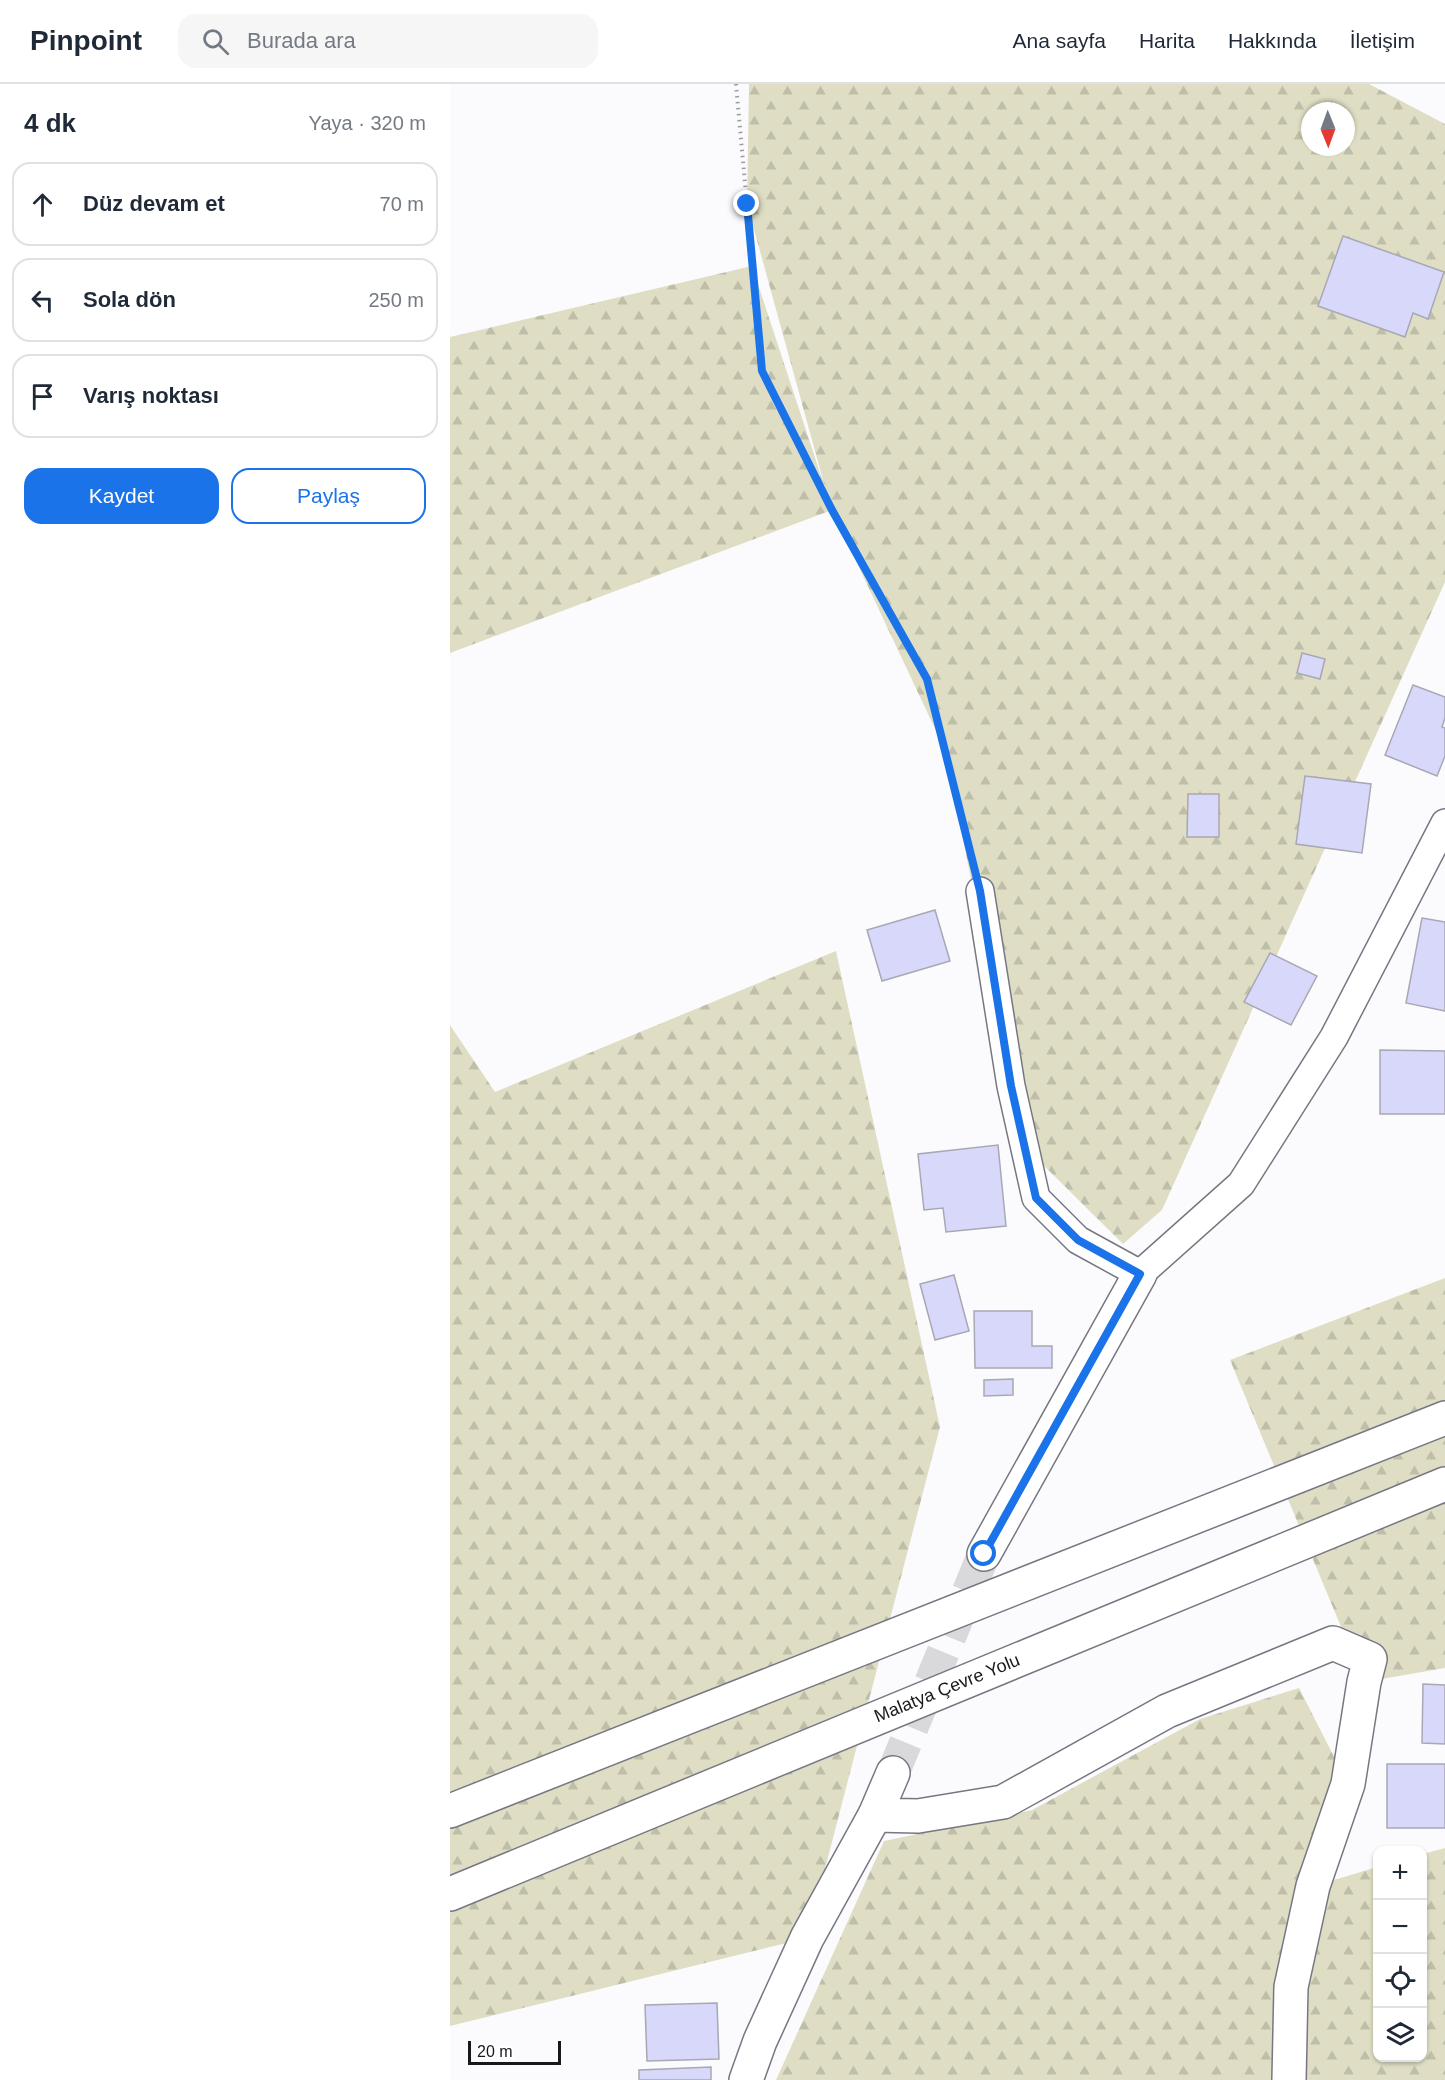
<!DOCTYPE html>
<html lang="tr">
<meta charset="utf-8">
<style>
:root{--surface:#fff;--page:#f6f6f7;--text:#1f2937;--muted:#747a83;--line:#e0e1e3;--accent:#1a73e8}
body{margin:0;font-family:Arial,sans-serif;background:var(--page);color:var(--text)}
.controls{position:absolute;right:18px;bottom:18px;display:grid;overflow:hidden;border-radius:12px;box-shadow:0 2px 4px #0004}
.controls button{width:54px;height:54px;display:grid;place-items:center;padding:0;border:0;border-bottom:2px solid var(--line);background:var(--surface);color:var(--text);font:30px sans-serif}
.compass{position:absolute;left:851px;top:18px;width:54px;height:54px;border-radius:50%;background:var(--surface);box-shadow:0 2px 4px #0004;rotate:179deg}
.scale{position:absolute;left:18px;bottom:15px;width:93px;box-sizing:border-box;padding-left:6px;border:3px solid #18181c;border-top:0;font-size:16px;line-height:21px;white-space:nowrap;color:#18181c;-webkit-text-stroke:4px #fff;paint-order:stroke}
.stop{position:absolute;width:18px;height:18px;margin:-14px;border:4px solid #1a73e8;border-radius:50%;background:#fff}
.stop.end{background:#1a73e8;border-color:#fff;box-shadow:0 2px 6px #0008}
.list{margin:0;padding:0;list-style:none}
h2{display:flex;justify-content:space-between;align-items:center;height:78px;margin:0;padding:0 24px;font-size:26px}
h2 small{font-size:20px;font-weight:400;color:var(--muted)}
.list li{display:grid;grid-template-columns:39px 1fr auto;gap:18px;align-items:center;box-sizing:border-box;height:84px;margin:0 12px 12px;padding:0 12px;border:2px solid var(--line);border-radius:18px}
.list b{display:block;font-size:22px;white-space:nowrap}
.list em{font-size:20px;font-style:normal;color:var(--muted)}
.actions{display:flex;gap:12px;padding:18px 24px}
.actions a{flex:1;padding:14px 0;border:2px solid var(--accent);border-radius:18px;text-align:center;font-size:21px;color:var(--accent)}
.actions .main{background:var(--accent);color:#fff}
.icon{flex:none;width:33px;height:33px;fill:none;stroke:currentColor;stroke-width:2;stroke-linecap:round;stroke-linejoin:round}
.map{position:relative;flex:none;width:995px;height:1996px;overflow:hidden}
header{display:flex;align-items:center;gap:36px;box-sizing:border-box;height:84px;padding:0 30px;background:var(--surface);border-bottom:2px solid var(--line)}
header strong{font-size:28px}
nav{display:flex;gap:33px;margin-inline-start:auto;font-size:21px}
.search{width:420px;height:54px;background:var(--page);display:flex;align-items:center;gap:15px;box-sizing:border-box;padding:0 21px;border-radius:18px;color:var(--muted);font-size:22px}
main{display:flex}
aside{flex:1;background:var(--surface)}
.map>svg:first-child{display:block}
.forest{fill:url(#forest-firs);fill-rule:evenodd}
.building{fill:#d8d8fb;stroke:#a8a8b4;stroke-width:1.5}
.lines{fill:none;stroke-linecap:round;stroke-linejoin:round}
.secondary-tunnel{stroke:#d9d9dc;stroke-width:33;stroke-dasharray:33 16;stroke-linecap:butt}
.street-casing{stroke:#777783;stroke-width:30}
.secondary-casing{stroke:#777783;stroke-width:36}
.highway-casing{stroke:#777783;stroke-width:36}
.path{stroke:#9d9da0;stroke-width:4;stroke-dasharray:1.5 4.5;stroke-linecap:butt}
.street{stroke:#fff;stroke-width:27}
.secondary{stroke:#fff;stroke-width:33}
.highway{stroke:#fff;stroke-width:33}
.route{stroke:#1a73e8;stroke-width:8}
.labels{text-anchor:middle;stroke-width:4.5;stroke-linejoin:round;paint-order:stroke}
.street-label{font-size:18px;fill:#18181c;stroke:#fff}
</style>
<header>
<strong>Pinpoint</strong>
<div class="search"><svg class="icon" aria-label="search" viewBox="0 0 24 24"><circle cx="10" cy="10" r="6"/><path d="M15 15l6 6"/></svg>Burada ara</div>
<nav><a>Ana sayfa</a><a>Harita</a><a>Hakkında</a><a>İletişim</a></nav>
</header>
<main>
<aside>
<h2>4 dk<small>Yaya · 320 m</small></h2>
<ul class="list">
<li><svg class="icon" aria-label="ahead" viewBox="0 0 24 24"><path d="M12 20V5M6 11l6-6 6 6"/></svg><div><b>Düz devam et</b></div><em>70 m</em></li>
<li><svg class="icon" aria-label="left" viewBox="0 0 24 24"><path d="M17 20v-9H6M10 6l-5 5 5 5"/></svg><div><b>Sola dön</b></div><em>250 m</em></li>
<li><svg class="icon" aria-label="arrive" viewBox="0 0 24 24"><path d="M6 21V4h12l-3 4 3 4H6"/></svg><div><b>Varış noktası</b></div></li>
</ul>
<div class="actions"><a class="main">Kaydet</a><a>Paylaş</a></div>
</aside>
<div class="map">
<svg width="995" height="1996" viewBox="0 0 995 1996">
<defs>
<pattern id="forest-firs" width="22" height="20" patternUnits="userSpaceOnUse" patternTransform="scale(1.5)"><rect width="22" height="20" fill="#dfdec5"/><path d="M5 1l3.5 6h-7zM16 11l3.5 6h-7z" fill="#bfbea9"/></pattern>
</defs>
<rect width="100%" height="100%" fill="#fbfbfe"/>
<g class="forest">
<path d="M299,0H919L995,40V498L712,1126L673,1160L575,1063L495,666L382,426L0,569V253L302,182L376,407L297,120ZM860,27H896V63H860Z"/>
<polygon points="386,867 490,1343 357,1854 0,1942 0,941 45,1008"/>
<polygon points="995,1194 995,1584 914,1598 780,1276"/>
<polygon points="849,1604 898,1700 871,1800 927,1783 928,1974 972,1974 973,1770 995,1764 995,1996 326,1996 434,1757 582,1726 750,1635"/>
</g>
<g class="building">
<polygon points="893,152 994,188 978,235 963,229 955,253 868,222"/>
<polygon points="852,569 875,575 870,595 847,589"/>
<polygon points="963,601 995,613 995,634 992,643 995,644 995,672 987,692 935,671"/>
<polygon points="855,692 921,700 912,769 846,760"/>
<polygon points="738,710 769,710 769,753 737,753"/>
<polygon points="485,826 500,877 432,897 417,846"/>
<polygon points="972,834 995,838 995,927 956,919"/>
<polygon points="820,869 867,892 841,941 794,918"/>
<polygon points="930,966 995,967 995,1030 930,1030"/>
<polygon points="548,1061 556,1142 496,1148 493,1124 474,1126 468,1070"/>
<polygon points="504,1191 519,1247 485,1256 470,1200"/>
<polygon points="524,1227 582,1227 582,1262 602,1262 602,1284 525,1284"/>
<polygon points="563,1295 563,1311 534,1312 534,1296"/>
<polygon points="973,1600 995,1601 995,1660 972,1659"/>
<rect x="937" y="1680" width="58" height="64"/>
<polygon points="267,1919 269,1975 197,1977 195,1921"/>
<polygon points="261,1983 261,1996 189,1996 189,1986"/>
</g>
<g class="lines">
<polyline class="secondary-tunnel" points="443,1689 534,1470"/>
<g class="street-casing">
<polyline id="street" points="530,807 561,1002 586,1114 628,1156 690,1190 791,1100 884,953 995,739"/>
</g>
<g class="secondary-casing">
<g id="secondary">
<polyline points="534,1470 690,1190"/>
<polyline points="443,1689 425,1731 468,1732 553,1718 717,1627 883,1559 920,1575 914,1598 898,1700 863,1802 841,1903 839,1996"/>
<polyline points="296,1996 310,1957 357,1854 425,1731"/>
</g>
</g>
<g class="highway-casing">
<g id="highway">
<polyline points="0,1727 995,1334"/>
<polyline points="0,1810 995,1400"/>
</g>
</g>
<polyline class="path" points="286,0 312,287 382,426 477,595 523,780"/>
<use href="#street" class="street"/>
<use href="#secondary" class="secondary"/>
<use href="#highway" class="highway"/>
</g>
<g class="lines">
<polyline class="route" points="297,120 312,287 382,426 477,595 530,807 561,1002 586,1114 628,1156 690,1190 534,1470"/>
</g>
<g class="labels">
<g class="street-label">
<text transform="translate(497 1604) rotate(-22)" y="6">Malatya Çevre Yolu</text>
</g>
</g>
</svg>
<div class="controls">
<button>+</button>
<button>−</button>
<button><svg class="icon" aria-label="locate" viewBox="0 0 24 24"><circle cx="12" cy="12" r="6"/><path d="M12 2v4M12 18v4M2 12h4M18 12h4"/></svg></button>
<button><svg class="icon" aria-label="layers" viewBox="0 0 24 24"><path d="M12 4l9 5-9 5-9-5zM3 14l9 5 9-5"/></svg></button>
</div>
<svg class="compass" viewBox="-18 -18 36 36"><path d="M0-13l5 13h-10z" fill="#e53935"/><path d="M0 13l5-13h-10z" fill="#747a83"/></svg>
<div class="scale">20 m</div>
<div class="stop" style="left:534px;top:1470px"></div>
<div class="stop end" style="left:297px;top:120px"></div>
</div>
</main>
